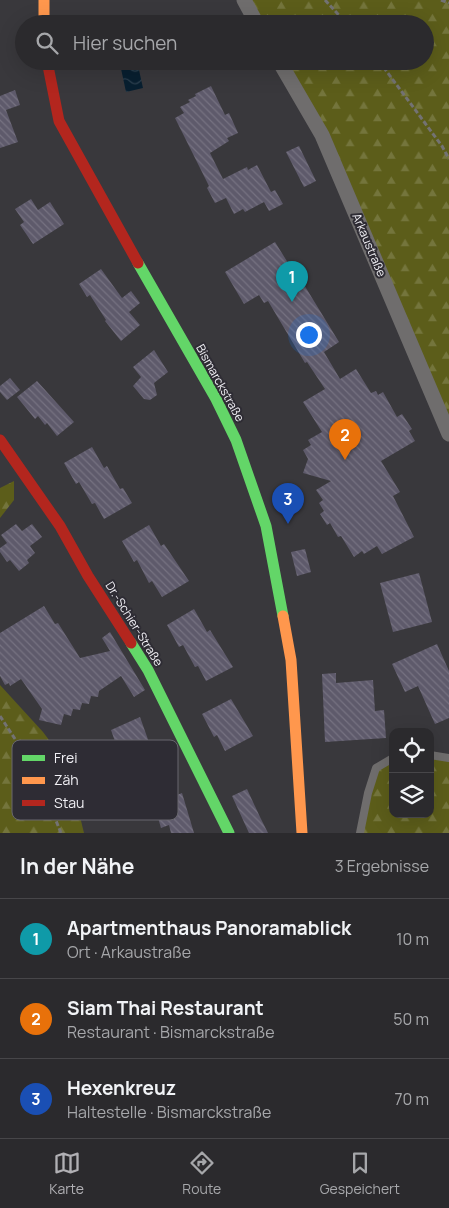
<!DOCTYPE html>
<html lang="de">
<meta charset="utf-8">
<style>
:root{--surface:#2b2a2d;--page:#373639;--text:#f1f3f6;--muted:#a6a7aa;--line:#474649;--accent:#b1b0b4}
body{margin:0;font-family:Manrope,sans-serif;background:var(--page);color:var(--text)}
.controls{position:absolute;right:15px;bottom:15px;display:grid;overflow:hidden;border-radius:10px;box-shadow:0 5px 20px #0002}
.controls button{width:45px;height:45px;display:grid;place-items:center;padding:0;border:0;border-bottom:1px solid var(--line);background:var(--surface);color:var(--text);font:25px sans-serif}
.you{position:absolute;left:308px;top:334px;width:18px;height:18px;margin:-12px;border:4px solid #fff;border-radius:50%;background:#1a73e8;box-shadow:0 0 0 8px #1a73e833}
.badge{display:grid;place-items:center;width:32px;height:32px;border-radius:50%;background:var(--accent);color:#fff;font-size:16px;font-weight:700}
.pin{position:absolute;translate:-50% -41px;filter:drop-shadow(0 1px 2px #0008)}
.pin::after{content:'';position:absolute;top:26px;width:18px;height:15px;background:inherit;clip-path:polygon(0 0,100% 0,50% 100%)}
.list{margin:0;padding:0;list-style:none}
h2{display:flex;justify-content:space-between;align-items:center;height:65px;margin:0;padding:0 20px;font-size:21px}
h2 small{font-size:16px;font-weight:400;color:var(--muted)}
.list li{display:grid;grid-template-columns:32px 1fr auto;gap:15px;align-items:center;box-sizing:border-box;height:80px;padding:0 20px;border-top:1px solid var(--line)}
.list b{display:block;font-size:19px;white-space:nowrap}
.list p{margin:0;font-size:16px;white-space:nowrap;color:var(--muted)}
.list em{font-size:16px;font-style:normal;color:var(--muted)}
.icon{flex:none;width:28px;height:28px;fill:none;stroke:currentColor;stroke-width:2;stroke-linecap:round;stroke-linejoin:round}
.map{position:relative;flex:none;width:449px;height:833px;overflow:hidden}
.search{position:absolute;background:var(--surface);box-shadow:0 5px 20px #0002;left:15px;right:15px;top:15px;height:55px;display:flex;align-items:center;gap:12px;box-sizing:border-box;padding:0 18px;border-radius:28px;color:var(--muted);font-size:19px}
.sheet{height:305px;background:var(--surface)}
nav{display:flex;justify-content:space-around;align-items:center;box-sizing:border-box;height:70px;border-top:1px solid var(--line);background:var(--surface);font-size:14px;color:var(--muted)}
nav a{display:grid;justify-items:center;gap:2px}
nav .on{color:var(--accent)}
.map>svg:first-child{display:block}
.forest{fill:url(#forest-firs)}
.water{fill:url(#water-waves)}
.building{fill:url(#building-back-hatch)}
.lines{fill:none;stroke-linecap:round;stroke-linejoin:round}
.path{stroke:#737273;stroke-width:3;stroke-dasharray:5 2.5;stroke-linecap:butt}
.lane{stroke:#6f6d6d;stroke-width:8}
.street{stroke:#6f6d6d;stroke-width:15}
.fast{stroke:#63d668;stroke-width:11}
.slow{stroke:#ff974d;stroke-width:11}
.jam{stroke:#b3261e;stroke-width:11}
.labels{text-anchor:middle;stroke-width:4;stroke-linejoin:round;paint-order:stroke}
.street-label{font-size:12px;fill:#f1f0f5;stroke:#2e2c34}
.key{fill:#2e2c34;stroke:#68676e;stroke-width:1}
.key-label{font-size:14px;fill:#f1f0f5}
</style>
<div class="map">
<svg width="449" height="833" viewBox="0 0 449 833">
<defs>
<pattern id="forest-firs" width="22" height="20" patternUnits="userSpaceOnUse" patternTransform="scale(1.25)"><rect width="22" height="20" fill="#5c5d1a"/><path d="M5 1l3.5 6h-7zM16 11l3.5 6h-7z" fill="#74753c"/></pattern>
<pattern id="water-waves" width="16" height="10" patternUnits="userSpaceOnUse" patternTransform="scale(1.25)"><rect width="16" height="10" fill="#081f30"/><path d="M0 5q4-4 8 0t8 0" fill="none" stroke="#2c404f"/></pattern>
<pattern id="building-back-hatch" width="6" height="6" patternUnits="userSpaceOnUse" patternTransform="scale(1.25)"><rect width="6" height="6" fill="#5e5a6b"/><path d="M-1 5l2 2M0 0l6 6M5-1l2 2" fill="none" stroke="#767281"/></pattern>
</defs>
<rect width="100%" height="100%" fill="#39383c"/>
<g class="forest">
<polygon points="244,0 449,0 449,434 322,135 279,61 425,61 425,24 257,24"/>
<polygon points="14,481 14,500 0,518 0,488"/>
<polygon points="0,685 43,732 67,764 84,833 0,833"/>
<polygon points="430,755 449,758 449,833 360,833 376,768 393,758 393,814 430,814"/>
</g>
<polygon class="water" points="130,61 137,61 143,88 126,92 120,64"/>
<g class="building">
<polygon points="211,86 225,115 229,113 238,133 227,138 229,141 210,153 223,179 247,167 248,170 257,165 271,192 275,190 283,204 269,211 264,202 245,212 243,209 234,214 226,198 215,203 207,188 209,186 175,118 184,113 180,107 190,102 188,100 196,96 195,94"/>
<polygon points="15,90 20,105 6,110 18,142 0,148 0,96"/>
<polygon points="299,146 316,181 304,187 286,152"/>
<polygon points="31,199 38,210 50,202 64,224 33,244 20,225 24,222 15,209"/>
<polygon points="275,242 293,271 295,270 339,342 324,352 340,379 356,369 371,393 376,391 378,395 383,392 397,417 402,414 412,429 409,431 415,441 381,461 400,492 393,496 414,537 382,554 377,546 364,554 362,551 354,557 341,536 338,537 330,523 327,525 320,514 324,511 319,503 323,500 316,490 331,481 303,473 308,459 303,450 311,445 308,440 322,432 303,402 325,389 307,362 305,363 268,301 264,303 259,295 244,304 225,272"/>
<polygon points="101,269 122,298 131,291 140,303 129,312 140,325 121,341 105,321 106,320 90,295 87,297 79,284"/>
<polygon points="154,350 168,372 154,383 157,395 150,400 144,399 133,386 141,377 133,367"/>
<polygon points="10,378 20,390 7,400 0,392 0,386"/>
<polygon points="37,381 74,422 57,436 47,423 45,425 38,416 35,419 17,397"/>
<polygon points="92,447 104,468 107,466 120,489 123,488 132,503 104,519 95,503 92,504 79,482 76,484 64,463"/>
<polygon points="16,524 22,531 32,524 42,537 30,546 35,553 27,560 29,563 19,571 10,560 7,562 0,552 0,548 7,543 1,535"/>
<polygon points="149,525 161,546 164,544 189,581 162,597 152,581 149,583 137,560 134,562 122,541"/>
<polygon points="305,549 311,572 297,576 291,552"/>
<polygon points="419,573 432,622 393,632 380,583"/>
<polygon points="44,606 55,624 58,623 80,658 110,651 102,638 110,632 145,690 134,697 121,676 99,691 98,697 91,696 89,704 82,703 80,710 73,709 71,716 64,714 61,725 39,720 42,709 21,679 10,686 9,683 5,685 0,676 0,633"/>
<polygon points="194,609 207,632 210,630 233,667 206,681 198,666 195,667 183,645 179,647 167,625"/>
<polygon points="437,644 449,671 449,718 435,724 418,686 405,692 392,664"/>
<polygon points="336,673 336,683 373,680 375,711 384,710 386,738 325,742 322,674"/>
<polygon points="231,699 253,736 225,751 217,735 214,737 202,714"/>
<polygon points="140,717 151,748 159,745 168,770 138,781 127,750 119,753 111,730"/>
<polygon points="247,789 260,817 268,833 249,833 232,796"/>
<polygon points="182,793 194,833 171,833 169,825 161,828 154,804"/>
</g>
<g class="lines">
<g class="path">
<polyline points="325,0 347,24"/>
<polyline points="441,0 449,3"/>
<polyline points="379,61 442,146 449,159"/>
<polyline points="0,716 36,771 61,833"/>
</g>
<g class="lane">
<polyline points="430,755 449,758"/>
<polyline points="360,833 368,793 376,768 393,758"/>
</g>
<g class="street">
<polyline points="244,0 257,24"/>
<polyline points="279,61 322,135 449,434"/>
</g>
<g class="fast">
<polyline points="138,263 216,399 236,440 266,526 283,616"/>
<polyline points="131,643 148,670 229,833"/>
</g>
<g class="slow">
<polyline points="44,0 44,24"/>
<polyline points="283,616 291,660 302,833"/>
</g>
<g class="jam">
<polyline points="47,61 59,121 138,263"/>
<polyline points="0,440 60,526 88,576 131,643"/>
</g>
</g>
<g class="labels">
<g class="street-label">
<text transform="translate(369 245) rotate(67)" y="4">Arkaustraße</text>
<text transform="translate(220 383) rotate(61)" y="4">Bismarckstraße</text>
<text transform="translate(134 624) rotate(58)" y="4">Dr.-Schier-Straße</text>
</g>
</g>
<rect x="12" y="740" width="166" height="80" rx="8" class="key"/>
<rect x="22" y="755" width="23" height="6" fill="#63d668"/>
<rect x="22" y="777" width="23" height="7" fill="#ff974d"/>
<rect x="22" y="800" width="23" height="6" fill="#b3261e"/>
<g class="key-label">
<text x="54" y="763">Frei</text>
<text x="54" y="785">Zäh</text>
<text x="54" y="808">Stau</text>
</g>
</svg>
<div class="controls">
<button><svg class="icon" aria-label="locate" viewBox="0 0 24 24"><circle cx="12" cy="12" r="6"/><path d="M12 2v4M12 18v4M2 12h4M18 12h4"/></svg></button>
<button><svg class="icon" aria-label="layers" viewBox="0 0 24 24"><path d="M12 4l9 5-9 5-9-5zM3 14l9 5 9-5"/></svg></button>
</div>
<div class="you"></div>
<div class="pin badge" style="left:292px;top:302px;background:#0f9aa8">1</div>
<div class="pin badge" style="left:345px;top:460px;background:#e8710a">2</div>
<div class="pin badge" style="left:288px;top:524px;background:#1a4fb4">3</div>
<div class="search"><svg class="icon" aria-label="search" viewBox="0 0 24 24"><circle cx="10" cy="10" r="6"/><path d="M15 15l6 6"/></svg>Hier suchen</div>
</div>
<section class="sheet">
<h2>In der Nähe<small>3 Ergebnisse</small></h2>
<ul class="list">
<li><span class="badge" style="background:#0f9aa8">1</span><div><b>Apartmenthaus Panoramablick</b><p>Ort · Arkaustraße</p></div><em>10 m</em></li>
<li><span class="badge" style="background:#e8710a">2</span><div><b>Siam Thai Restaurant</b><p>Restaurant · Bismarckstraße</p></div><em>50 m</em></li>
<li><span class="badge" style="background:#1a4fb4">3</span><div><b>Hexenkreuz</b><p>Haltestelle · Bismarckstraße</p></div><em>70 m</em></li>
</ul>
</section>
<nav>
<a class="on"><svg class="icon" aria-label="map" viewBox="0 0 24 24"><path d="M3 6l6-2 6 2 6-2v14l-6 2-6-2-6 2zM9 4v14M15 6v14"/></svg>Karte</a>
<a><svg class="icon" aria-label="directions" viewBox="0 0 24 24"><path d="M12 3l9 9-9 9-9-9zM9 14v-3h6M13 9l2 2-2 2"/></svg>Route</a>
<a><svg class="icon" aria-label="saved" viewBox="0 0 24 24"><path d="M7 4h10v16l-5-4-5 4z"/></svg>Gespeichert</a>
</nav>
